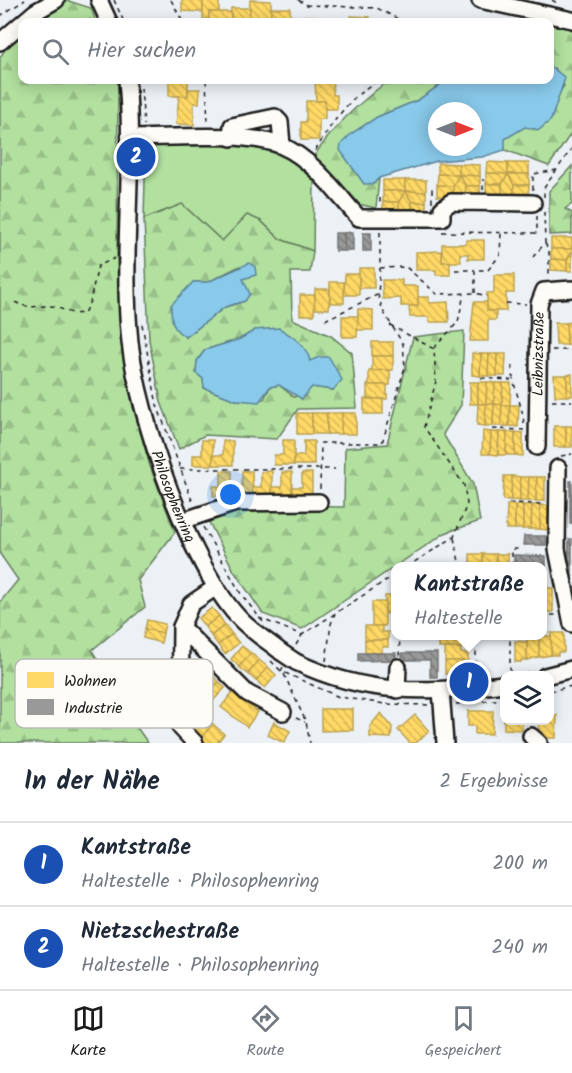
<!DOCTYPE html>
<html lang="de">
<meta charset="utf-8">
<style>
:root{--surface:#fff;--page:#f2f2f3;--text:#1f2937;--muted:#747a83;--line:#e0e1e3;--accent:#1c1c1c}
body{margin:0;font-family:Kalam,sans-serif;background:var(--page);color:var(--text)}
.controls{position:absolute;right:18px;bottom:18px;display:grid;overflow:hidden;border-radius:12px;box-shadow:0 3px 15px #0003}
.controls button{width:54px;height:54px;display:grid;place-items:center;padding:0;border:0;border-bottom:2px solid var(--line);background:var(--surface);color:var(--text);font:30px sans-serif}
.compass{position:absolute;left:428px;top:102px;width:54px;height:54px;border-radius:50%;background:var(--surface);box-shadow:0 3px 15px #0003;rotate:90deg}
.you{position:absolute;left:231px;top:495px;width:21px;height:21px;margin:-15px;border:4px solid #fff;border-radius:50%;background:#1a73e8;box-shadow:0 0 0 9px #1a73e833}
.badge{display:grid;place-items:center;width:39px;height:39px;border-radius:50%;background:var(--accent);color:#fff;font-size:20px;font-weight:700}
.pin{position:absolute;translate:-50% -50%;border:3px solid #fff;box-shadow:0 2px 6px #0006}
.popup{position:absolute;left:391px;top:562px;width:156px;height:78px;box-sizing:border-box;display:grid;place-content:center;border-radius:12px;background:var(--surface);filter:drop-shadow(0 2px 4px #0005);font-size:20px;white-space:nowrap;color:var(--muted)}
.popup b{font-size:22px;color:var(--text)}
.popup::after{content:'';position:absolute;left:50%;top:100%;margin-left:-12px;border:12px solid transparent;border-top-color:var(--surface)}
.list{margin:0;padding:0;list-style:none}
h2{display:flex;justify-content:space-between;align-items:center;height:78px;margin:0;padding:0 24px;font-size:26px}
h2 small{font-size:20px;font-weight:400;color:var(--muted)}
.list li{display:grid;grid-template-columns:39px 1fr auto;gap:18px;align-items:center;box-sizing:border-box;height:84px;padding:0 24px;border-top:2px solid var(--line)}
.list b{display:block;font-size:22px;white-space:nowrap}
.list p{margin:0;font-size:20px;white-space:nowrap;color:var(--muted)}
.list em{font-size:20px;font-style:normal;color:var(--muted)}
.icon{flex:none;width:33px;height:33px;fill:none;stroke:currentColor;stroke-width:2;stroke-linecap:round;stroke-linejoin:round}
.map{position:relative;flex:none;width:572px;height:743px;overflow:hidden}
.search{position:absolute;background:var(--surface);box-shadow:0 3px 15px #0003;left:18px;right:18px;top:18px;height:66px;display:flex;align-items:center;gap:15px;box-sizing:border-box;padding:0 21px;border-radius:12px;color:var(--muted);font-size:22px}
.sheet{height:246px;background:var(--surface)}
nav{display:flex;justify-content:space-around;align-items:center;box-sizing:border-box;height:84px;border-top:2px solid var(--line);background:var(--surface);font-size:16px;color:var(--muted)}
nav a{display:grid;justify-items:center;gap:3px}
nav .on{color:var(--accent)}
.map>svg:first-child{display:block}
.green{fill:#b1e09f;stroke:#667e5e;stroke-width:1.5}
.forest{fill:url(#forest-firs);stroke:#667e5e;stroke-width:1.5;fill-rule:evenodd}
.water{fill:#89c9ea;stroke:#5d8498;stroke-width:1.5;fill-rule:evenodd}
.homes{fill:url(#homes-back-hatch);stroke:#bba050;stroke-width:1.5}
.industry{fill:url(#industry-back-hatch);stroke:#747474;stroke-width:1.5}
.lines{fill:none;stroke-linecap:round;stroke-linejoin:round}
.minor-casing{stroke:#1c1c1c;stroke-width:20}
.path{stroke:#1c1c1c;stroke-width:1.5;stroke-dasharray:4.5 4.5;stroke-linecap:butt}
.minor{stroke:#fdfcf7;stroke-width:15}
.minor-bridge-casing{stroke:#1c1c1c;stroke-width:20;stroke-linecap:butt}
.minor-bridge{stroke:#fdfcf7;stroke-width:15}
.labels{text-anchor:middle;stroke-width:6;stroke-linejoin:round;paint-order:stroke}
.street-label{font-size:15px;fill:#1c1c1c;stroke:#fdfcf7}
.key{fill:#fdfcf7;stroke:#bab9b5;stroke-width:1.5}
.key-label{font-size:16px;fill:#1c1c1c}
</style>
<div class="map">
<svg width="572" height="743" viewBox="0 0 572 743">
<defs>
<pattern id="forest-firs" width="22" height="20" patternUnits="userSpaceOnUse" patternTransform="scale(1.5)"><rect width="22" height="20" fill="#b1e09f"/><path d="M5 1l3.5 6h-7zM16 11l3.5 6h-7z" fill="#98c088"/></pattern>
<pattern id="homes-back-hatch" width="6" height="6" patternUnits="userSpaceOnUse" patternTransform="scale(1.5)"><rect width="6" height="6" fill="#ffd966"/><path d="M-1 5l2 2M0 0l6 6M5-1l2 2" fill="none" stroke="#daba58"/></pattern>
<pattern id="industry-back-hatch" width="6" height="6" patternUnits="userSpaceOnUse" patternTransform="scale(1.5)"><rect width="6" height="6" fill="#999"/><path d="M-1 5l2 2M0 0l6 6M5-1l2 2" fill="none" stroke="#7c7c7c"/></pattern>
</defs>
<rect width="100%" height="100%" fill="#ecf1f6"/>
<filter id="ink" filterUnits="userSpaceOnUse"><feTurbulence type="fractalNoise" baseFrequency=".0167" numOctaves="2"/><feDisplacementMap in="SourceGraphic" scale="12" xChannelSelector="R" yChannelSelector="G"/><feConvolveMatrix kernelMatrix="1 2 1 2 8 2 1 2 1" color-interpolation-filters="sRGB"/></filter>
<g filter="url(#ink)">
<polygon class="green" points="146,142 266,145 292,158 314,179 313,251 280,239 261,221 222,241 182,204 144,219"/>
<g class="forest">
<polygon points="65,0 91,8 96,22 30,22"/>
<polygon points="548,21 572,29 572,132 549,166 505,150 504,139 555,108 558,94 564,86 554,68 550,68 550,22 542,22"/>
<polygon points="22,27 22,80 118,81 117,260 121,343 133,407 150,466 175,532 138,580 145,607 92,650 133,722 148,743 0,743 0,602 18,580 0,554 0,58 6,47 6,38"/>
<path d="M389,80H447L418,100L377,117L373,184L379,178L376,208L358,204L311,161C332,127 358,104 389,80Z"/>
<polygon points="572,166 572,204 565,209 572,213 572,234 549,235 549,191"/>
<path d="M182,204L222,241L247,215L261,221L280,239L313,251L310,272H291L292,319L331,336L352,353L357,408L298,409L277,439L205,435L179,449L161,402L149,340L144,219ZM240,266L245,301L225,307L186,337L193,282H208ZM255,330L313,362L333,390L312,387L294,397L279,385L270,387L264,399L236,400L204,388L203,379L196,372L197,361L205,350L240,339Z"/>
<polygon points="464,331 461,405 443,434 473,484 480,521 445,533 302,629 263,614 234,571 208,520 239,506 344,507 345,448 387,444 413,337"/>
</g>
<g class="water">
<path d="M550,68H553L565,78L551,120L539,130L525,127L505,139V150L482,157L437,161L379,178L373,184H364L340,150L341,144L352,133L377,117L418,100L447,80H550ZM437,111H473V147H437Z"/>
<path d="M249,263L255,267L256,275L243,279L250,294L245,301L225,307L186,337C172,330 171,320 171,305L193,282H208Z"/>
<path d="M279,328C293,337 306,344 310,361L319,357H329L342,380L333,390L312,387L302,399L279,385L270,387L259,402L236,400L204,388L203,379L196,373L197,361L205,350L240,339L255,330Z"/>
</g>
<g class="homes">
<polygon points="182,0 203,0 203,12 182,11"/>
<polygon points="203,0 219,0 219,12 209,12 209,19 203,19"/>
<polygon points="250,0 271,1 271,19 249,19"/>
<polygon points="231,8 250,8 249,22 231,22"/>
<polygon points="271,8 290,8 290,20 271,22"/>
<rect x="209" y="12" width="22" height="10"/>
<polygon points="303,16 317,16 317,22 279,22 279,20 303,20"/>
<polygon points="351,16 370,17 370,22 351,22"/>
<rect x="169" y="80" width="19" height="16"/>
<polygon points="315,80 333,80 333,95 337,95 337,109 325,109 325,101 316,101"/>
<polygon points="188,89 200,89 199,103 194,103 194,125 176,124 179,96 188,96"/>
<polygon points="306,101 325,101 325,119 319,119 319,140 301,140 301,122 306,122"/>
<polygon points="487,162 508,163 508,174 486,173"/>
<polygon points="438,163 459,164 459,175 438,174"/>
<rect x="508" y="163" width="21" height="11"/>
<polygon points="459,164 480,165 480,176 459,175"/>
<polygon points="486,173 508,174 502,184 486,184"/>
<polygon points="438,174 459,175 453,186 437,185"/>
<polygon points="508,174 514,185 514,195 502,195 502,184"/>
<polygon points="508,174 529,174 529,185 514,185"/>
<polygon points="459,175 480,176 480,186 466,186"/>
<polygon points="459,175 466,186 465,197 453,197 453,186"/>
<rect x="383" y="180" width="22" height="11"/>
<polygon points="405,180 426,180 426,192 405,191"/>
<rect x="486" y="184" width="16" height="11"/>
<polygon points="437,185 453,186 453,197 437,196"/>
<polygon points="514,185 529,185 528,196 514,195"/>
<polygon points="466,186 480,186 480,197 465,197"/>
<polygon points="383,191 405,191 399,202 383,202"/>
<polygon points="405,191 426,192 426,202 412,202"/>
<polygon points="405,191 412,202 412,213 399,213 399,202"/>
<rect x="383" y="202" width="16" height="11"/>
<rect x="412" y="202" width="14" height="11"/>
<rect x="551" y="238" width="21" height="11"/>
<polygon points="466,240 484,240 484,259 468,259 468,254 460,254 461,262 442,262 442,244 466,244"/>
<polygon points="551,249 572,249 572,251 567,260 551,259"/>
<polygon points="442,251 442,262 450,262 450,275 436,275 436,270 416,270 416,252"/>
<polygon points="572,251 572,271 567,271 567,260"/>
<polygon points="551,259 567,260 567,271 551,270"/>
<rect x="359" y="268" width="15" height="20"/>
<polygon points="345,274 359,274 359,295 344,295"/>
<polygon points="494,275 514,275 514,293 506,293 506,311 487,311 487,293 494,293"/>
<polygon points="382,280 402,280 402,286 418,286 418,306 401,306 401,298 383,299"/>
<rect x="330" y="282" width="14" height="21"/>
<polygon points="315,289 330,289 329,309 314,309"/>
<polygon points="300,295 315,295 314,315 300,315"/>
<polygon points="418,297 429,297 429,303 448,302 449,322 429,322 429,317 410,317 409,306 418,306"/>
<polygon points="474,302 487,302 487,311 496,311 496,320 488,320 488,341 470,341"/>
<polygon points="358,309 373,310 373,330 357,330"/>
<polygon points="342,316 358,316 357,337 342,337"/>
<polygon points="572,322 572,345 567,345 566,323"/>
<polygon points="555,323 566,323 567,345 556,345"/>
<rect x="372" y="342" width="21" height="14"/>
<polygon points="472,353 481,354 480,376 472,375"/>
<polygon points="481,354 489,354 488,376 480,376"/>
<polygon points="489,354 497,354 497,376 488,376"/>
<polygon points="497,354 506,354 505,376 497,376"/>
<polygon points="372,356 393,356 393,370 372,371"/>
<polygon points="390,370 390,385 369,385 369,371"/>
<polygon points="572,374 572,396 567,396 567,375"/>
<polygon points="554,375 567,375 567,396 555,396"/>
<rect x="470" y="382" width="8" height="22"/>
<polygon points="478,382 487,382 486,404 478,404"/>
<polygon points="487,382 495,383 494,404 486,404"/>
<polygon points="495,383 503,383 502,405 494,404"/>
<polygon points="503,383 511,383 510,405 502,405"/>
<rect x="367" y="385" width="20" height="14"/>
<rect x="364" y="399" width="19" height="15"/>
<polygon points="478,404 486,404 485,426 477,425"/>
<polygon points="486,404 494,404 493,426 485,426"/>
<polygon points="494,404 502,405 501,426 493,426"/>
<polygon points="502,405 510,405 509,426 501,426"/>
<polygon points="510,405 519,405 518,427 509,426"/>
<rect x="297" y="413" width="15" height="21"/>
<rect x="312" y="413" width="15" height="21"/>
<polygon points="327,413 342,413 341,434 327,434"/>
<polygon points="342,413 356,413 356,434 341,434"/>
<rect x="554" y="426" width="12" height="21"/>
<rect x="566" y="426" width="6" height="21"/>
<polygon points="483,431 491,432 490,454 482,454"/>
<polygon points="491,432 499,432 498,455 490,454"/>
<polygon points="499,432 507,432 506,455 498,455"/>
<polygon points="507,432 515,432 515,455 506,455"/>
<polygon points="515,432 523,433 523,456 515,455"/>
<polygon points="202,440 213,440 213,465 193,465 193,455 202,455"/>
<polygon points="283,440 294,440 294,465 274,465 274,455 283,455"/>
<polygon points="223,441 233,441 233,465 213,465 213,455 223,455"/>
<polygon points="304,441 314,441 314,465 294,465 294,456 304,456"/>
<polygon points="221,471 232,471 232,495 213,496 213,486 221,486"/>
<polygon points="242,471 252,471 253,495 232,495 232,487 242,486"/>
<polygon points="272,471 272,495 253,495 252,487 261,487 261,472"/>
<polygon points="282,472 292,472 292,495 272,495 272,487 282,487"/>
<polygon points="302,473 312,473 312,495 292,495 292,487 302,487"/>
<polygon points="504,476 512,476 511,500 503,500"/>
<polygon points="512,476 520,477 520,501 511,500"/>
<polygon points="520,477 529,477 528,501 520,501"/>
<polygon points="529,477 537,477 536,501 528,501"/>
<polygon points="537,477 545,477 545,501 536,501"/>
<polygon points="507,505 515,505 515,529 506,529"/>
<rect x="515" y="505" width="8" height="24"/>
<polygon points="523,505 532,505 531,529 523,529"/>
<polygon points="532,505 540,505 540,529 531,529"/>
<polygon points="540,505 548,506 548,530 540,529"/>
<rect x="470" y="554" width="13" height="12"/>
<rect x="483" y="554" width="13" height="12"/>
<rect x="496" y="554" width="12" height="12"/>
<rect x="542" y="588" width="11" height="24"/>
<polygon points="385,596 396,596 396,620 391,620 391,613 385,613"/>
<rect x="372" y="602" width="13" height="24"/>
<polygon points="212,608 219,616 205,627 198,618"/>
<polygon points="219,616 225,625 211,636 205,627"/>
<polygon points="147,620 165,624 163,633 145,629"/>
<polygon points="225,625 232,634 218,645 211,636"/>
<polygon points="365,626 382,626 382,632 388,632 388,640 365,640"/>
<polygon points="145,629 163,633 161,643 143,638"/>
<polygon points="551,633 564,633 564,652 558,652 558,655 551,655"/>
<polygon points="232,634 239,643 225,654 218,645"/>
<polygon points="439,636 456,636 456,640 461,640 461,648 439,648"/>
<polygon points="539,636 551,636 551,655 539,657"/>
<polygon points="527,639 539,639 539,657 527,660"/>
<polygon points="365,640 388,640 388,647 382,647 382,653 365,653"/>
<polygon points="515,641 527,642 527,660 521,660 521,662 515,662"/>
<polygon points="242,646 251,653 239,667 231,659"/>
<polygon points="445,648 461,648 461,653 468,654 468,661 445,661"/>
<polygon points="251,653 259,660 248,674 239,667"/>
<polygon points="259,660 268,667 256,681 248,674"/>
<polygon points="445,661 468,661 468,669 461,669 461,675 445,674"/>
<polygon points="268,667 276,675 265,688 256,681"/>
<polygon points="206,669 219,682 206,695 194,682"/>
<polygon points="219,682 225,688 213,701 206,695"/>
<polygon points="232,693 258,712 247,727 221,707"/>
<polygon points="504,708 504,720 522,720 522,730 504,729"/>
<polygon points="321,709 353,709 353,730 321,731"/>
<polygon points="468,711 493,711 492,734 475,734 475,726 468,726"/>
<polygon points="381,713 392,727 391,738 370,737 370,726"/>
<polygon points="201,714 213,724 201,738 189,728"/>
<polygon points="415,715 429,731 416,743 410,743 398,730"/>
<polygon points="550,715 557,715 556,738 538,738 539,720 550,720"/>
<polygon points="274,722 290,731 284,743 268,735"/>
<polygon points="213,724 224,734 217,743 207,743 201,738"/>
</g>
<g class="industry">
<polygon points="353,232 353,251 344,251 344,233"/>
<rect x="335" y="233" width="9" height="18"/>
<rect x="363" y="233" width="8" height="18"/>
<rect x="570" y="481" width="2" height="43"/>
<polygon points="524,536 546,536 546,545 523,545"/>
<polygon points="569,539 572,539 572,576 568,576"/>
<polygon points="514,555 546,556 546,566 514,565"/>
<polygon points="358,653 396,653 396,660 358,661"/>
<polygon points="402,653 437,653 437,677 430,677 430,660 402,660"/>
</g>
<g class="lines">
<g class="minor-casing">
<g id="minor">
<polyline points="99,0 109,22"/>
<polyline points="480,0 572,20"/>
<polyline points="0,42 35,12 56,0"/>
<path id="s1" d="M127,80C135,167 121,255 130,342C138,416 190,569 242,621C254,633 269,642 281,652"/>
<path d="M131,138C169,138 249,131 282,146C313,159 337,194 359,218H442V209L451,202L533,203"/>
<polyline points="231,138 232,126 275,117 280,122 282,145"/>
<path id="s2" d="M537,447L539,304L544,291L572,289"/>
<polyline points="558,468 557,549 572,624"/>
<polyline points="182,521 236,503 319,502"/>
<polyline points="181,627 247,693 283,712"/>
<path d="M296,662C367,696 428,693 504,684"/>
<polyline points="545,676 572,669"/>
<polyline points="397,690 398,667"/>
<polyline points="441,690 445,743"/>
<polyline points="531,736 539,743"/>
<polyline points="195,743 180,727 181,627 191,604 216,587"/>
</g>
</g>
<g class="path">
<polyline points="114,0 124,22"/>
<polyline points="171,0 183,22"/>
<polyline points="298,0 307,5 377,8 402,21 438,22"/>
<polyline points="552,0 557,3"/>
<polyline points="0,16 25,0"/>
<polyline points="206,80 208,123"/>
<polyline points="141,88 144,125"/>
<path d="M315,151C333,121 349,98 378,80"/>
<polyline points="143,169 144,150"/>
<polyline points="483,190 483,179"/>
<polyline points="533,190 533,174 557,170"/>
<polyline points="544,197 544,188 572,148"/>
<polyline points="380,198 380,206"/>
<polyline points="432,202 432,187"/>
<polyline points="380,232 380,268 406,267 437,294 475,293 487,296"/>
<polyline points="442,232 537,233 537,216"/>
<polyline points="545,243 549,251 549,274"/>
<polyline points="533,257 545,243 544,211"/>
<polyline points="455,270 475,270"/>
<polyline points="475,293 475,270 488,270 500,255 501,233"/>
<path d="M15,302C27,309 37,306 50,306C62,307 70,316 84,313L90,301L98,266L115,258"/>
<polyline points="506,303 526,304"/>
<polyline points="325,320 377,295"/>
<polyline points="142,324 157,405 193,503"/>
<polyline points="390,325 434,349 436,381 424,427 464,485 467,504 454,537 408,566"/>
<polyline points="434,348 458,322 464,294"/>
<polyline points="552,350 572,350"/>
<path d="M512,366C512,386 522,403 524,423"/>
<polyline points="481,378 511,380"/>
<polyline points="552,401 572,401"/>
<polyline points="493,429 524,430"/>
<polyline points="561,456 572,454"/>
<polyline points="180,469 335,469"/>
<polyline points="320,489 321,443 382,443 405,367 403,344 383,311 378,295 380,268"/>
<polyline points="509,503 544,504"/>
<polyline points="203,527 241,594 263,622"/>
<polyline points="454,538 460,566"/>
<polyline points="512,566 512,549 519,549"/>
<polyline points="542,615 557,615"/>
<polyline points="259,618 302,635 396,574"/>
<polyline points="296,645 302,635"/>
<polyline points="399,656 400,636"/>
<polyline points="271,661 281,671"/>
<polyline points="326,661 331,624 335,613"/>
<polyline points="283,667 281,671 283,672 339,697 385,704 430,705"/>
<polyline points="510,672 510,636"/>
<polyline points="284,674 306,722 310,743"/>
<polyline points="476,674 476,636"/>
<polyline points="515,676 533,672"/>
<polyline points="550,691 572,686"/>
<polyline points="456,704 504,699"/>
<polyline points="296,718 305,722"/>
</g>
<use href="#minor" class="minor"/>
<g class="minor-bridge-casing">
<polyline id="minor-bridge" points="281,652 296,662"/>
</g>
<use href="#minor-bridge" class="minor-bridge"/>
</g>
</g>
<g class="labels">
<g class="street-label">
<text dy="5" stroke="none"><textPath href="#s2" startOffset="93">Leibnizstraße</textPath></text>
<text dy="5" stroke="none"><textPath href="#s1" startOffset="423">Philosophenring</textPath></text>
</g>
</g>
<rect x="15" y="659" width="198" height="69" rx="9" class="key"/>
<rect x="27" y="672" width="27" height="16" fill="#ffd966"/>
<rect x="27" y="699" width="27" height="16" fill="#999"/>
<g class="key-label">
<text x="64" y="686">Wohnen</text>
<text x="64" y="713">Industrie</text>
</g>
</svg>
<div class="controls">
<button><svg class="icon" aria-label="layers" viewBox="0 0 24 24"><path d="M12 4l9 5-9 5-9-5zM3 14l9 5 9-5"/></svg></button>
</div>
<svg class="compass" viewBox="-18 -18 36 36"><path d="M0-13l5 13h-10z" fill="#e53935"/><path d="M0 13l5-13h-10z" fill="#747a83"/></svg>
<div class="you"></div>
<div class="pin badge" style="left:469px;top:682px;background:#1a4fb4">1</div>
<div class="popup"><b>Kantstraße</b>Haltestelle</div>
<div class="pin badge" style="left:136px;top:157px;background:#1a4fb4">2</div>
<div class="search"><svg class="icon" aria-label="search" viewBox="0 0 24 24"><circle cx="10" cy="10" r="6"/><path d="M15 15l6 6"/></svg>Hier suchen</div>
</div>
<section class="sheet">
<h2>In der Nähe<small>2 Ergebnisse</small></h2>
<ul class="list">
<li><span class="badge" style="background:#1a4fb4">1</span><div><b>Kantstraße</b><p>Haltestelle · Philosophenring</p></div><em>200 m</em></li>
<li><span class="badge" style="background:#1a4fb4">2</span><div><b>Nietzschestraße</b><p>Haltestelle · Philosophenring</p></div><em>240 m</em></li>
</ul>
</section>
<nav>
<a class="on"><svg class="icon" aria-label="map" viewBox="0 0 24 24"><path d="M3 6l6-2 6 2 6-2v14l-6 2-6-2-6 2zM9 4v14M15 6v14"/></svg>Karte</a>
<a><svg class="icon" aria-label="directions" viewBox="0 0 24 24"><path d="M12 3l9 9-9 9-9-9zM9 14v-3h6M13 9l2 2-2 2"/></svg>Route</a>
<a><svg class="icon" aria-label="saved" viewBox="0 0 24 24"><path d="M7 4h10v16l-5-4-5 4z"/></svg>Gespeichert</a>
</nav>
